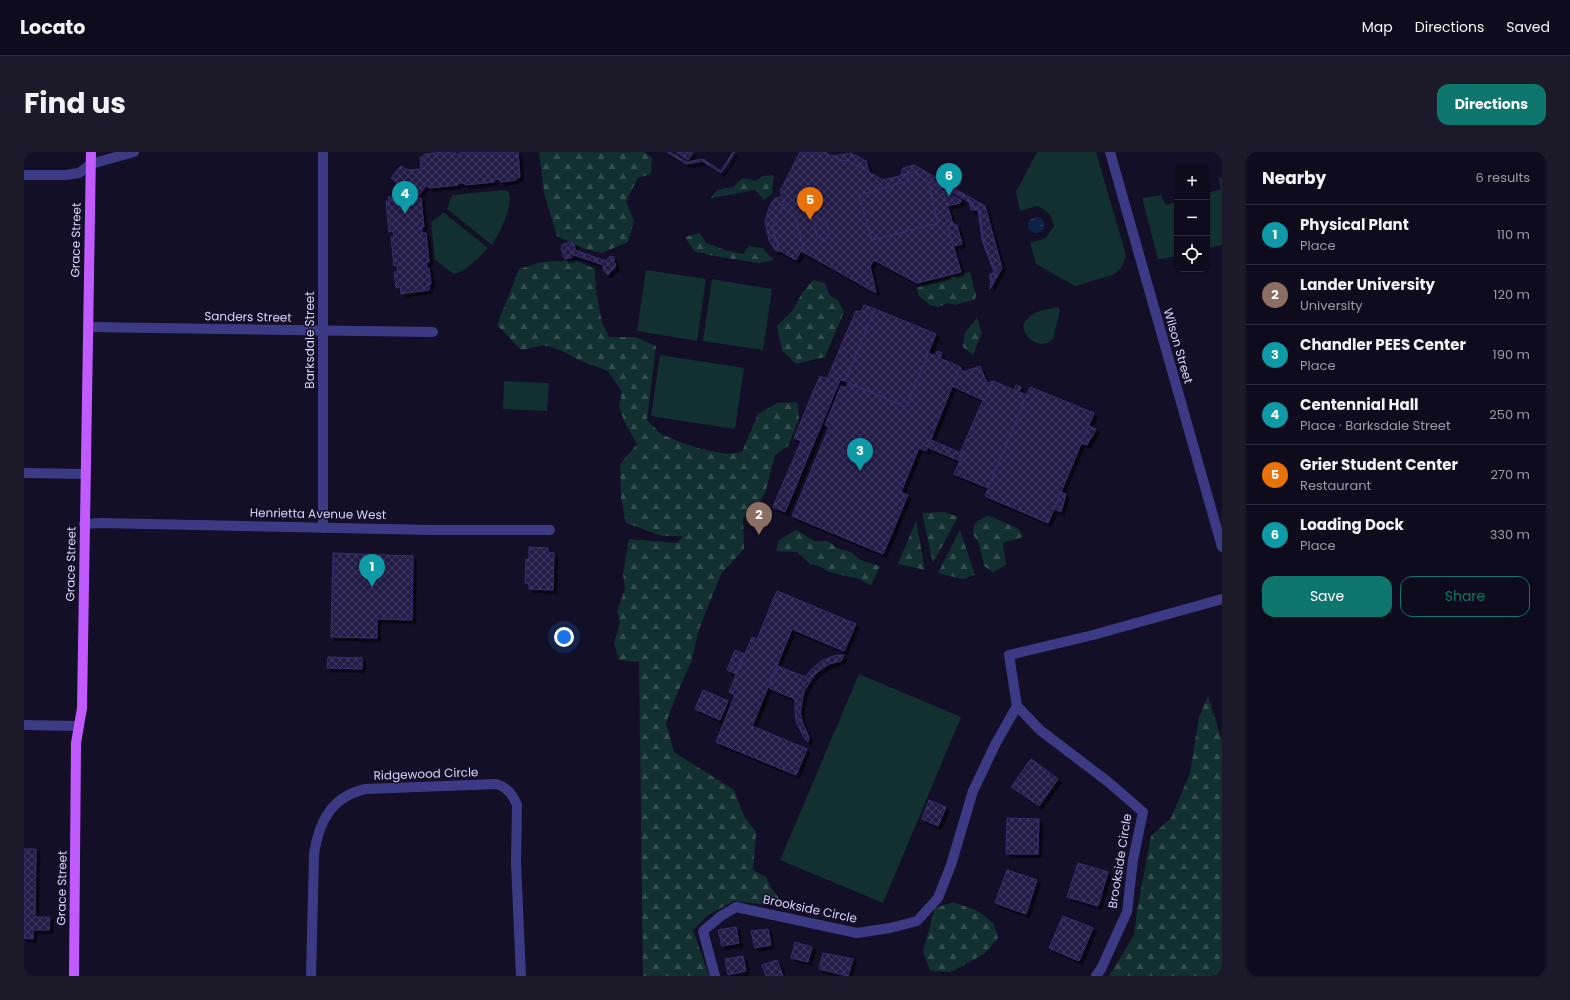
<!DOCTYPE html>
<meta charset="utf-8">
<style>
:root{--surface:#0e0b1c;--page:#1c1929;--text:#f1f3f6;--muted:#9b9ba3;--line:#2e2b3b;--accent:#0f766e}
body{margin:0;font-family:Poppins,sans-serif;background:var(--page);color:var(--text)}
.controls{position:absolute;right:12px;top:12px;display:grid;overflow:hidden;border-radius:8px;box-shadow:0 1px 3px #0004}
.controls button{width:36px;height:36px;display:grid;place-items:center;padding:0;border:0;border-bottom:1px solid var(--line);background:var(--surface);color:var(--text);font:20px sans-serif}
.you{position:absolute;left:540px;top:485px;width:14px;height:14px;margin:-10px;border:3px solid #fff;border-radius:50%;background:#1a73e8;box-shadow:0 0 0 6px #1a73e833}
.badge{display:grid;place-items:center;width:26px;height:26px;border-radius:50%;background:var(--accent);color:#fff;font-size:13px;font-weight:700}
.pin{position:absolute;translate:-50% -33px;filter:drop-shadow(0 1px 2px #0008)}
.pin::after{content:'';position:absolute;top:21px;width:14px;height:12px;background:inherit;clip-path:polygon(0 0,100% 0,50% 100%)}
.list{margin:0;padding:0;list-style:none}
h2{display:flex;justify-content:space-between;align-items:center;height:52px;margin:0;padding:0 16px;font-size:17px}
h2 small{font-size:13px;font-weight:400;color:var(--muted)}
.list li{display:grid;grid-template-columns:26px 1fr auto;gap:12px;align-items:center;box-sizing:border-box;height:60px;padding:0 16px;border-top:1px solid var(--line)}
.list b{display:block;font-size:15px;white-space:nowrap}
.list p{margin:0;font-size:13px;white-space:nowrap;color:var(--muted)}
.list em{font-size:13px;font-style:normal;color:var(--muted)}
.actions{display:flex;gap:8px;padding:12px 16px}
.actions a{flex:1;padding:9px 0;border:1px solid var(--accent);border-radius:12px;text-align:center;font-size:14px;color:var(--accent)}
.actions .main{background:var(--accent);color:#fff}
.icon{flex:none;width:22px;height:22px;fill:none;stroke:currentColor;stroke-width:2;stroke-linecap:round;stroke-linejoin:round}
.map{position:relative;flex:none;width:1198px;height:824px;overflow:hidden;border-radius:12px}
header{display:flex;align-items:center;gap:24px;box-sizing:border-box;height:56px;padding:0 20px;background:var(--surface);border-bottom:1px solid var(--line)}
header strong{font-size:19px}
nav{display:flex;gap:22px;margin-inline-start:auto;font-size:14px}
.intro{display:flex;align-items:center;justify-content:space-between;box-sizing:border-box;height:96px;padding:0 24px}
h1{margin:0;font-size:28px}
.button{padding:10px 18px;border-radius:12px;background:var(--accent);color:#fff;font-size:14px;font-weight:700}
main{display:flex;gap:24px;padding:0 24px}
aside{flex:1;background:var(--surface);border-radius:12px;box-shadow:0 1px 3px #0004}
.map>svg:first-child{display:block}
.grass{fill:#12302f}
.forest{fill:url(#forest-firs)}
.water{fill:url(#water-ripples)}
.building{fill:url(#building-cross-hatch);stroke:#3b2d73;filter:url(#shadow)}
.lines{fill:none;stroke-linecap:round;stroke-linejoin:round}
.minor{stroke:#3d3a85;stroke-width:10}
.major{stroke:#c25bff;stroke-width:10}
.labels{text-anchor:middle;stroke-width:3;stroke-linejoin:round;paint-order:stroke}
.street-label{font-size:12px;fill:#d9d4ff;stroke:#130f26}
</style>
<header>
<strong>Locato</strong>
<nav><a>Map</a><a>Directions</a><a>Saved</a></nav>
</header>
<div class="intro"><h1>Find us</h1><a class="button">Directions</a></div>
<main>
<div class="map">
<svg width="1198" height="824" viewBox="0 0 1198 824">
<defs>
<pattern id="forest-firs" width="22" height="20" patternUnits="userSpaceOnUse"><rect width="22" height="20" fill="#12302f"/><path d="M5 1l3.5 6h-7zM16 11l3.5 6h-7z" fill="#344d4e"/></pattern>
<pattern id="water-ripples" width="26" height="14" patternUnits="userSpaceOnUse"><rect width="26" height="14" fill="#0c2248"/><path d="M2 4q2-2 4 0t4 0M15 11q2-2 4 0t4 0" fill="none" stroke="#2f4163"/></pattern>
<pattern id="building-cross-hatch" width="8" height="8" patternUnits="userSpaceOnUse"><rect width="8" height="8" fill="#241b47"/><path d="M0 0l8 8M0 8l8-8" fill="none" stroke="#433b63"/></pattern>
<filter id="shadow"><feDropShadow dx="3.5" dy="3.5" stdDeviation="0" flood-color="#0009"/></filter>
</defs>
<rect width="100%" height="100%" fill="#130f26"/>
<g class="grass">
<polygon points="1013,0 1072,0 1102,103 1098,115 1089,123 1051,134 1012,112 1006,91 1022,86 1030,74 1026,62 1014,54 996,59 992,40"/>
<polygon points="1195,26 1198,26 1198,93 1183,96 1183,41 1197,37"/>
<path d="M480,38L485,40C489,57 476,79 468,93L423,57L428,43Z"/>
<polygon points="1137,43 1142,53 1153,50 1153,104 1136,107 1134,107 1118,46"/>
<path d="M419,60L464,96C455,105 443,119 430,122L411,108L407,70L415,65Z"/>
<polygon points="622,118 682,127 673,189 613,179"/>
<polygon points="688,127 748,137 739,198 679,189"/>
<path d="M1034,155L1036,158L1029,187C1018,198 1002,189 999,175C1004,158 1020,159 1034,155Z"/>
<polygon points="636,203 720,216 711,277 627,264"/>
<polygon points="480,229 525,231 523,259 479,257"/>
<polygon points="835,522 937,565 859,751 756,708"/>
</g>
<g class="forest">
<polygon points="515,0 620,0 628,6 627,22 614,26 602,49 610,69 604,90 578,101 561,97 533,84 520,41"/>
<polygon points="750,23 748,42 740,48 731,38 687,46 693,38 709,35 719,26 732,29 739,24"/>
<polygon points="676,81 682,91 701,98 719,102 725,94 738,96 750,108 735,111 690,104 670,99 661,85"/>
<polygon points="551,108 571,117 572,139 578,170 585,185 611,185 632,194 623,268 637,282 656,290 677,297 703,302 718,300 734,262 753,251 773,250 775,267 764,294 751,303 742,338 733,357 719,366 720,397 697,422 675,477 667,510 652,544 642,571 650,600 710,638 720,664 732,680 729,718 742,725 748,737 758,750 742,753 710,749 684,763 669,778 685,824 619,824 615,510 595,508 590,491 596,471 593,459 601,437 599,422 605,387 653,391 659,384 638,384 602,371 597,346 596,312 613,292 601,271 595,255 598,240 584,219 557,209 538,199 520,193 497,198 473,173 495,117 518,110"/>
<polygon points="946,120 952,143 951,147 931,153 924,151 914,155 906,153 895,144 893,136 898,133"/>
<polygon points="789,128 801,131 806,144 814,148 820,160 801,205 772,212 758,198 753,174 769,158 778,141"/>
<polygon points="953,166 958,181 949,203 939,195 941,180"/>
<polygon points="921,360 934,365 909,411 898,361"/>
<path d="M965,364L995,377L999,385L979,391L982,413L969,420L960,414C958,406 957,397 954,389C953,387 951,386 950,384C946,373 955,366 965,364Z"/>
<polygon points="892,369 901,418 874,412"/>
<polygon points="772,378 791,389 804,389 813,396 827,400 838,409 856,414 847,434 836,427 805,420 797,415 786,412 773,400 752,399 755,388"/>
<polygon points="936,378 951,423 938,427 914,421"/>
<polygon points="1184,544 1198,589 1198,824 1085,824 1110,783 1113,759 1127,684 1147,666 1166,621 1175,565"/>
<polygon points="929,750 954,759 970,772 974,786 960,802 927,820 906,819 899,799 911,756"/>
</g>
<circle class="water" cx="1012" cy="73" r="8"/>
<g class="building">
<polygon points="420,0 431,0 431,2 436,2 436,0 494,0 496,25 492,26 492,28 476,30 476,27 470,28 470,30 441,33 440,31 434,31 434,33 405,36 404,34 402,34 394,44 394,46 397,46 400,75 398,75 398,81 402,81 405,110 402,111 403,116 405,116 407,132 405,133 405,138 377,142 376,135 372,136 370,120 374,120 373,113 370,114 367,85 370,85 369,79 365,80 362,49 365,49 364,45 374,44 373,31 367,26 377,14 383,18 397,17 396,5 400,5 400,2"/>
<polygon points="643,0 646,0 663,10 679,7 697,19 709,0 711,0 697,21 678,9 662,12"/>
<polygon points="652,0 669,0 664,8"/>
<polygon points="776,0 801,0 817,9 823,8 859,28 883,22 885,29 835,43 848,88 914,71 904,29 917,37 919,39 928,69 924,76 937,120 893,131 850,108 846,114 852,141 781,101 771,65 762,60 756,39"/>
<polygon points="827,1 842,9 845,20 823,8 817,9 809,4"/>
<polygon points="890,13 961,54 978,116 966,137 966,132 969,131 967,123 972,121 963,100 959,88 955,56 949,56 947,49 922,34 915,36 888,20 877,23 879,16"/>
<polygon points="888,20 904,29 914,71 848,88 835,43 885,29 883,22"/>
<polygon points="922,34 947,49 949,56 955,56 959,88 963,100 972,121 967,123 969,131 966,132 967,130 965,123 970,120 958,88 954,58 947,58 945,50 921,36 915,36"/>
<polygon points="919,39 921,39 937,48 936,51 923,54"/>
<polygon points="758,45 760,51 748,75 756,99 752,99 745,88 741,70 745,56 748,50 751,46"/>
<polygon points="760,51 771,65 781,101 777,99 772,108 756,99 748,75"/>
<polygon points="794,65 802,69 805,82 801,90 793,85 790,72"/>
<polygon points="928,69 931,73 933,73 938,92 929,94 924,76"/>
<polygon points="545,90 550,92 551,98 582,109 586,104 590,105 590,111 592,112 590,117 589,117 584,123 580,119 579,113 550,103 547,106 541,107 539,103 539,99 537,99 538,93"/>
<polygon points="840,153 851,157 821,229 816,228 761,360 749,355 777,289 770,286 796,224 803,227 832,159 837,160"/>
<polygon points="851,157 912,182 882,255 821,229"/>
<polygon points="913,199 918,201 916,206 936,215 902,299 895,296 877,340 884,343 859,402 768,364 805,275 801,273 817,234 822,236 824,231 882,255 904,201 911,204"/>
<polygon points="956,214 963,231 970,229 961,249 928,234 936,215 939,220"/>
<polygon points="970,229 990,238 992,233 997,235 995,240 1003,243 964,336 930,322 939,302 936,301 959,248 961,249"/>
<polygon points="1006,235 1070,261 1024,371 961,344"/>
<polygon points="1065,274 1072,277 1063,293 1057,291"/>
<polygon points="907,288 939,302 936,309 903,295"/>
<polygon points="1037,340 1042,342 1037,360 1030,357"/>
<polygon points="505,395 524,396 524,400 530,401 529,438 505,437 505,431 501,431 502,407 505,407"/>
<polygon points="309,401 389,404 388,468 353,467 353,486 307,485"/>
<polygon points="753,439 832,472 820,499 768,477 728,574 783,597 772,623 692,590 711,543 705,540 728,485 733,487"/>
<polygon points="711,498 720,502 712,522 703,518"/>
<polygon points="816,503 820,503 817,509 805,512 791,522 780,539 776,561 779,572 785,585 784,590 780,586 772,569 771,559 771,547 745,536 754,514 781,525 787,518 797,509 809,504"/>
<polygon points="304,505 338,506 338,517 303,516"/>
<polygon points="679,538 704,549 696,568 671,557"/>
<polygon points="1007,607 1034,627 1015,654 987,635"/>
<polygon points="905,648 922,655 914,674 898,667"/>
<polygon points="983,666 1015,667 1014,702 982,702"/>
<polygon points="0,697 12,697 11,765 26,765 25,778 9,778 9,787 0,786"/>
<polygon points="1054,711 1084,720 1074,754 1043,745"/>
<polygon points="983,718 1013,728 1002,762 971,751"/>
<polygon points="1039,764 1069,776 1055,809 1025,796"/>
<polygon points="712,775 715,791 698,794 694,778"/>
<polygon points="744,777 747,793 731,796 727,779"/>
<polygon points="771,790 788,795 784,810 767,806"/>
<polygon points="799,801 829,807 824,824 795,817"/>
<polygon points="719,804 722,819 704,823 701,807"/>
<polygon points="753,808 759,824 742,824 738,813"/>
</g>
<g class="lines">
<g class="minor">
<polyline points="1086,0 1198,395"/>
<polyline points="0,23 41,23 55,21 67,12 110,0"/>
<polyline points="64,175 409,180"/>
<polyline points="0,321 62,322"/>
<polyline points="60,372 77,371 409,378 526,378"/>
<polyline points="299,376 299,0"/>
<polyline points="0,573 55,574"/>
<path d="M287,824L290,702C295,669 308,644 342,637L472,632C483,635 489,642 493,653L492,711L497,824"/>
<polyline points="691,824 679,779 697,764 712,755 833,781 866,776 893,769 914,746 927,713 949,639 972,591 993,554"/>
<polyline points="1072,824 1077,817 1103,760 1109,708 1119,660 1083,629 1016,578 993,554 985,503 1069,483 1198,447"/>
</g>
<polyline class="major" points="50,824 52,591 58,556 67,0"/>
</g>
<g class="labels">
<g class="street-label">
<text transform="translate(52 88) rotate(-89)" y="4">Grace Street</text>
<text transform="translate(224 165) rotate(1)" y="4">Sanders Street</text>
<text transform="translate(286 188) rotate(-90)" y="4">Barksdale Street</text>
<text transform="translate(1154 194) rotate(74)" y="4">Wilson Street</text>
<text transform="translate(294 362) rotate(1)" y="4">Henrietta Avenue West</text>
<text transform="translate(47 412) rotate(-89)" y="4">Grace Street</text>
<text transform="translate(402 622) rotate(-2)" y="4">Ridgewood Circle</text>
<text transform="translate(1096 709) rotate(-81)" y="4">Brookside Circle</text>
<text transform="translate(38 736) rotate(-89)" y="4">Grace Street</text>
<text transform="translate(786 757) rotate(12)" y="4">Brookside Circle</text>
</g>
</g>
</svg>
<div class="controls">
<button>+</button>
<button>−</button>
<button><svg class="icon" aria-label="locate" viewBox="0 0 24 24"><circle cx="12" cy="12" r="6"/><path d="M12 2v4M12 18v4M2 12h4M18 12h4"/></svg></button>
</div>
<div class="you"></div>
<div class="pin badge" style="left:348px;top:435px;background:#0f9aa8">1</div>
<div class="pin badge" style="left:735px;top:383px;background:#8d6e63">2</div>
<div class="pin badge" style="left:836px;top:319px;background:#0f9aa8">3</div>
<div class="pin badge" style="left:381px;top:62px;background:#0f9aa8">4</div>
<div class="pin badge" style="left:786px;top:68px;background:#e8710a">5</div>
<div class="pin badge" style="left:925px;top:44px;background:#0f9aa8">6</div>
</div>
<aside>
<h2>Nearby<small>6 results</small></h2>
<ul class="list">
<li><span class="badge" style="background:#0f9aa8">1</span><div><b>Physical Plant</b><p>Place</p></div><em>110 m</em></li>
<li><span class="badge" style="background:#8d6e63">2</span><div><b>Lander University</b><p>University</p></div><em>120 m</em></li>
<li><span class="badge" style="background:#0f9aa8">3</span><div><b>Chandler PEES Center</b><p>Place</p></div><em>190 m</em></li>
<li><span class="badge" style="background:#0f9aa8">4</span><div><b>Centennial Hall</b><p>Place · Barksdale Street</p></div><em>250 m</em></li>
<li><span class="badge" style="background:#e8710a">5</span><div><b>Grier Student Center</b><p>Restaurant</p></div><em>270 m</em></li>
<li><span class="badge" style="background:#0f9aa8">6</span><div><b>Loading Dock</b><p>Place</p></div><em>330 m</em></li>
</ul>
<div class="actions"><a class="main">Save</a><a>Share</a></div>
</aside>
</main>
